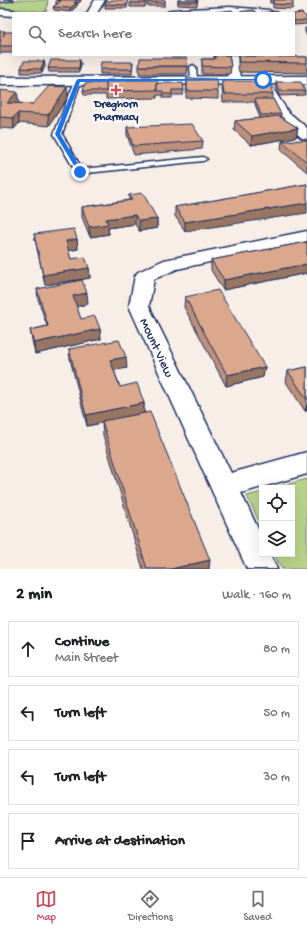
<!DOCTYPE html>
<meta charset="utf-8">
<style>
:root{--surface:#fff;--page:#f2f2f2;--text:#202124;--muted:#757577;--line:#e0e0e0;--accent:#d1495b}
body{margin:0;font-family:"Gochi Hand",sans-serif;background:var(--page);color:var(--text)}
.controls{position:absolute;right:12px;bottom:12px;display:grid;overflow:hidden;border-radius:0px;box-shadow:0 4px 16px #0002}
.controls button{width:36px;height:36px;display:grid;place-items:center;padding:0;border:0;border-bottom:1px solid var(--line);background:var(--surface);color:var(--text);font:20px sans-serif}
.stop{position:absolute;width:12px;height:12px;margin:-9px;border:3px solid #1a73e8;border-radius:50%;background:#fff}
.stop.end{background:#1a73e8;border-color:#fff;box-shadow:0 1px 4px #0008}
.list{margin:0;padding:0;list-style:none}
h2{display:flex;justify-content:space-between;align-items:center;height:52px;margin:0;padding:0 16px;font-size:17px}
h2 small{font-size:13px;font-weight:400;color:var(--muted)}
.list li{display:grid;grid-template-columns:26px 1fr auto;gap:12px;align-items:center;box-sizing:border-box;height:56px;margin:0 8px 8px;padding:0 8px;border:1px solid var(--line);border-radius:0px}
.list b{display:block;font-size:15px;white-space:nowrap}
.list p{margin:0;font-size:13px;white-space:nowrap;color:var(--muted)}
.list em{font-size:13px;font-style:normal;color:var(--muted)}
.icon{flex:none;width:22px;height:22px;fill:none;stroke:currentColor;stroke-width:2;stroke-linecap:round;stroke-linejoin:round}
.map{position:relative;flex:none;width:307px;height:569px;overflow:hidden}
.search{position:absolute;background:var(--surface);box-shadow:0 4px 16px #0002;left:12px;right:12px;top:12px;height:44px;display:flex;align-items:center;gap:10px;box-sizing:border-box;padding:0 14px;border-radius:0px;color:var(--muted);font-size:15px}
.sheet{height:308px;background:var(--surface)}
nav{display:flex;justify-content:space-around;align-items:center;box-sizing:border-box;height:56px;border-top:1px solid var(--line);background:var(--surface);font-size:11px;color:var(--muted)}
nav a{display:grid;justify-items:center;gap:2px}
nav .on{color:var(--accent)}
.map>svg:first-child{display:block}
.green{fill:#b8d38b;stroke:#6a8174}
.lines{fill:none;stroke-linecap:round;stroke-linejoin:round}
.service-casing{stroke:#1b2f5e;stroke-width:3}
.pedestrian-casing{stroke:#1b2f5e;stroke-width:3}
.minor-casing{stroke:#1b2f5e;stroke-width:3}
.secondary-casing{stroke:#1b2f5e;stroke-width:3}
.service{fill:#fff;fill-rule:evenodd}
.pedestrian{fill:#fff;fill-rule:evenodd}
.minor{fill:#fff;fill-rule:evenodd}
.secondary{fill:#fff;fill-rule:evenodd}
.wall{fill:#bc907a;stroke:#1b2f5e}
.shaded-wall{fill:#997663;stroke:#1b2f5e}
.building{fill:#dba88e;stroke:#1b2f5e}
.route{fill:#1a73e8}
.poi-dot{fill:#d1495b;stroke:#fff;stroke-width:1.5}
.labels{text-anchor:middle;stroke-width:4;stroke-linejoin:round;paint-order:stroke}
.far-poi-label{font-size:11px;font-weight:bold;fill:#1b2f5e;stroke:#fff}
.street-label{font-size:13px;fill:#1b2f5e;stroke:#fff}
</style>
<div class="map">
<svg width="307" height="569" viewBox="0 0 307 569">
<rect width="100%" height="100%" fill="#f8eee8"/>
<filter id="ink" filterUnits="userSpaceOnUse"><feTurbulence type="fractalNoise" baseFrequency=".025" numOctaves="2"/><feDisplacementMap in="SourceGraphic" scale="8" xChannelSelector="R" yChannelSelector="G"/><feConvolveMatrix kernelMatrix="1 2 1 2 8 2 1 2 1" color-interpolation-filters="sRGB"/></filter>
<g filter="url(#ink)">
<g class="green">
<polygon points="0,0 48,0 46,12 0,8"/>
<polygon points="307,479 307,569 282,569 274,554 292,554 292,488 274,488"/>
<polygon points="262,492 262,528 247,496"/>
</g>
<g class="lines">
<g class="service-casing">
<g id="service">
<polygon points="0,0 13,0 0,2"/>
<polygon points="193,65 196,67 197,80 194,82 191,80 190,67"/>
<polygon points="78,79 81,81 62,134 82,169 203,157 207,159 203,161 77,174 54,134 75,81"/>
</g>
</g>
<g class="pedestrian-casing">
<polygon id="pedestrian" points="263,77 266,78 292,118 291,120 283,120 282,118 258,80"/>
</g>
<g class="minor-casing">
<g id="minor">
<polygon points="95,0 105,0 97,13 87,13"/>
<polygon points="230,7 269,10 274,13 166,13 171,10"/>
<polygon points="0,9 13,10 18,13 13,13 13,16 0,15"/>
<path d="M226,55H238V66L242,80L240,83H232C226,74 226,64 226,55Z"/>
<polygon points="287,114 292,115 307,128 307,139 302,138 282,121 280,118 282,115"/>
<polygon points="307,231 307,241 177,269 154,279 149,306 231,473 307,452 307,474 241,493 262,537 262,554 270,554 277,569 247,569 129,306 135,276 138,272 164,260"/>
</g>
</g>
<g class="secondary-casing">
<polygon id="secondary" points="307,76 307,84 0,85 0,77"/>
</g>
<use href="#service" class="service"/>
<use href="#pedestrian" class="pedestrian"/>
<use href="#minor" class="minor"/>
<use href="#secondary" class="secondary"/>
</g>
<g class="wall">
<polygon points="56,0 81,1 77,4 77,6 70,12 54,10 53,7 57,4 56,4"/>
<polygon points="165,0 165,6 147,6 147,2"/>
<polygon points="178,0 198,0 197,6 178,5"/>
<polygon points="270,0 289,0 293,5 292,9 273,8 273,3 270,3"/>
<polygon points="146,1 145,7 130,7 130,3"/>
<polygon points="128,2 127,8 105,8 105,4"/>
<polygon points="294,14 306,17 307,16 307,24 294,25"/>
<polygon points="305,28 307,28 307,36 305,32"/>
<polygon points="0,31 5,33 13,32 13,53 0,53"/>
<polygon points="214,55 229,55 231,67 230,74 202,74 202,59 214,59"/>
<polygon points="238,56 307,57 307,73 239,72 238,66"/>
<polygon points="80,60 81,64 79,72 49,72 48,68"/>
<polygon points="44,61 45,66 42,73 21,73 21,68"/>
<polygon points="133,62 132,74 100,74 100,69"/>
<polygon points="139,66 188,66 187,74 139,74"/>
<polygon points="187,78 218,91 218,99 186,98"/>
<polygon points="222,81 273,94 273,99 281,114 281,117 298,128 296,137 251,145 234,130 235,121 260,118 255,104 255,102 223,102 222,88"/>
<polygon points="276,82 305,91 305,95 279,96 276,86"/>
<polygon points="157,83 184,90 183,95 172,95 172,98 163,98 163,95 157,95 157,98 106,99 106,95 84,95 83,91"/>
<polygon points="0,90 19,102 17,103 33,104 68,97 49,126 19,123 14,129 0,128"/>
<polygon points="127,127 203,141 202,149 134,155 127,135"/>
<polygon points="282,141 307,141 307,172 281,150"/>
<polygon points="307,184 185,231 175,216 175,207"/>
<polygon points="129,195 157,219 157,228 139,231 135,224 108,228 109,234 90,237 82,217 82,207 129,200"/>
<polygon points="34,234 77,239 78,249 68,251 71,259 89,268 90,278 45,285 36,244"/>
<polygon points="307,242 307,273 223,290 211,270 211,260"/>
<polygon points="37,289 88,304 76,306 81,319 100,329 101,339 35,354 32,340 30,330 47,326 38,299"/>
<polygon points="185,297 265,367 263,377 226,386 184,307"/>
<polygon points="69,349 127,368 114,370 120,387 144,403 144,413 209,569 143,569 103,435 102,423 87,426 70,359"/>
<polygon points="307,367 307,411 305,411 286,382 288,371"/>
</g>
<g class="shaded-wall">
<polygon points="77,0 81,0 81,1 77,4 77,6 70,12 70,8 74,3"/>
<polygon points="80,60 81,64 79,72 79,68"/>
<polygon points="44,61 45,66 42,73 41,69"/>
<polygon points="67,87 68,97 49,126 48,115"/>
<polygon points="17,92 19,102 8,113 7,103"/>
<polygon points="18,113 19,123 14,129 13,118"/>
<polygon points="298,128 296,137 251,145 252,136"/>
<polygon points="307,203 307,213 185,231 185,222"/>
<polygon points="135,215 135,224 108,228 109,234 90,237 89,227 106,219"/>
<polygon points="157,219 157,228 139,231 139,221"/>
<polygon points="77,239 78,249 67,251 66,241"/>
<polygon points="307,264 307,273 223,290 224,280"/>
<polygon points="89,268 90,278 45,285 43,275"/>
<polygon points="87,293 88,304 74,307 73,296"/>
<polygon points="100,329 101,339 35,354 34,343"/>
<polygon points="126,357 127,368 111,371 110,360"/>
<polygon points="265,367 263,377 226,386 227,375"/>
<polygon points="144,403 144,413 87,426 86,415"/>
<polygon points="307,404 307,411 305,411"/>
<polygon points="210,560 209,569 171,569"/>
</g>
<g class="building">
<polygon points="56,0 77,0 74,3 77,3 70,8 53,7 61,1"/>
<polygon points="111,0 128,0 127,5 105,4 106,1 111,1"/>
<polygon points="131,0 146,0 145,3 130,3"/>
<polygon points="148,0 165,0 165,3 147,2"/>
<rect x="178" y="0" width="19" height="2"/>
<polygon points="274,0 289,0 293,1 293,5 273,4"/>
<polygon points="232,10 235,13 216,13 215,12"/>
<polygon points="253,10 257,13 239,13 238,12"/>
<polygon points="190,11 191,13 171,13"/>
<polygon points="210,11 212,13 194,13 193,12"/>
<polygon points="277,11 278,13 260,13"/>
<polygon points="302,13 307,18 307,20 294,21 294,14"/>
<polygon points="0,31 5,31 3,36 5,32 13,32 13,46 0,46 0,42 1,40 0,40"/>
<polygon points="215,55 229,55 231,67 202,66 202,59 215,59"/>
<polygon points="238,56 307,57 307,63 239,62"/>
<polygon points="140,58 187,58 188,66 139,66"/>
<polygon points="51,60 80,60 79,68 48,68"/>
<polygon points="24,61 44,61 41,69 21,68"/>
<polygon points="101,62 133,62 132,69 100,69"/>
<polygon points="187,78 217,79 218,91 187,91"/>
<polygon points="107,80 157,80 157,90 105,91"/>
<polygon points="222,81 269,81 273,94 224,94"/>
<polygon points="276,82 301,82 305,91 280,91"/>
<polygon points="85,83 106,83 106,91 83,91"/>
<polygon points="157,83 183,83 184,90 172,90 172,94 163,94 163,91 157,91"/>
<polygon points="49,86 67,87 48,115 18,113 13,118 0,117 0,90 17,92 7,103 33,104"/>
<polygon points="255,99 273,99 281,114 261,115"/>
<polygon points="279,116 298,128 252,136 235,121"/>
<polygon points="192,124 203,141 133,146 127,127"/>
<polygon points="305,140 307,141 307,162 282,141"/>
<polygon points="307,184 307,203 185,222 175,207"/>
<polygon points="143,193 157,219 139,221 135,215 106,219 108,224 89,227 82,207 132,200 129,195"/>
<polygon points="74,229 77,239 66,241 71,259 85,257 89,268 43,275 34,234"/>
<polygon points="307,242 307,264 224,280 211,260"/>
<polygon points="82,280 87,293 73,296 81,319 95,316 100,329 34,343 30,330 48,326 37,289"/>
<polygon points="218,290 265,367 227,375 185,297"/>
<polygon points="119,340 126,357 110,360 120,387 137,383 144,403 86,415 69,349"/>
<polygon points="307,367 307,400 288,371"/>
<polygon points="150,412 210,560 171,569 147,569 102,421"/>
</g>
</g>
<polygon class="route" points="78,79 263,79 265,80 80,82 60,134 83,172 80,173 78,172 55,134 76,81"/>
<path class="poi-dot" d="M114 84h4v4h4v4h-4v4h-4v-4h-4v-4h4z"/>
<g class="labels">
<g class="far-poi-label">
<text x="116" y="107">Dreghorn<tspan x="116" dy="13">Pharmacy</tspan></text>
</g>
<g class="street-label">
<text transform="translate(158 347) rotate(65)" y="5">Mount View</text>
</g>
</g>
</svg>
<div class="controls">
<button><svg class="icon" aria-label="locate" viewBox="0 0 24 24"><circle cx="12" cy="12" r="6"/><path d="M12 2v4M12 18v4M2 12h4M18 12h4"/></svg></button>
<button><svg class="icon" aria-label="layers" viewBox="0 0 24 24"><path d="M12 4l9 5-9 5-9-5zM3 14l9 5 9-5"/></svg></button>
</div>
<div class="stop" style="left:263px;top:80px"></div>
<div class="stop end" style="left:80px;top:172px"></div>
<div class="search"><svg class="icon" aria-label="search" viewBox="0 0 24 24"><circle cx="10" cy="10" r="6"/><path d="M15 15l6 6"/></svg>Search here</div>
</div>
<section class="sheet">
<h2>2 min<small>Walk · 160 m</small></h2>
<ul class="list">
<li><svg class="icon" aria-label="ahead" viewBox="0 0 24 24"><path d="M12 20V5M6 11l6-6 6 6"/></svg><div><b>Continue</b><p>Main Street</p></div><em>80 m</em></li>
<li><svg class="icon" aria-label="left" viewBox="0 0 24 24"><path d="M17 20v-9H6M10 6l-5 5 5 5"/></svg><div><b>Turn left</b></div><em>50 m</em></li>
<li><svg class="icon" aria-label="left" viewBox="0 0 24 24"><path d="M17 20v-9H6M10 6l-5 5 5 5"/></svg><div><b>Turn left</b></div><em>30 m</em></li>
<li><svg class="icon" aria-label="arrive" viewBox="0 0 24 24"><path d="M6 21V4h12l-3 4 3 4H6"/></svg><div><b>Arrive at destination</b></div></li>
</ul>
</section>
<nav>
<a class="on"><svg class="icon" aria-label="map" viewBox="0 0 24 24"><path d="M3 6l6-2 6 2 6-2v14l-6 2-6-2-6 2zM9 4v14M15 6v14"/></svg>Map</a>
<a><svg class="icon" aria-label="directions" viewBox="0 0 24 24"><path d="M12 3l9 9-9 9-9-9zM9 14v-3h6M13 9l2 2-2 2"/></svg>Directions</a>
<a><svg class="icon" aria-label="saved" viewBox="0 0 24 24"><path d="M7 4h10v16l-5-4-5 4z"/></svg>Saved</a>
</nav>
